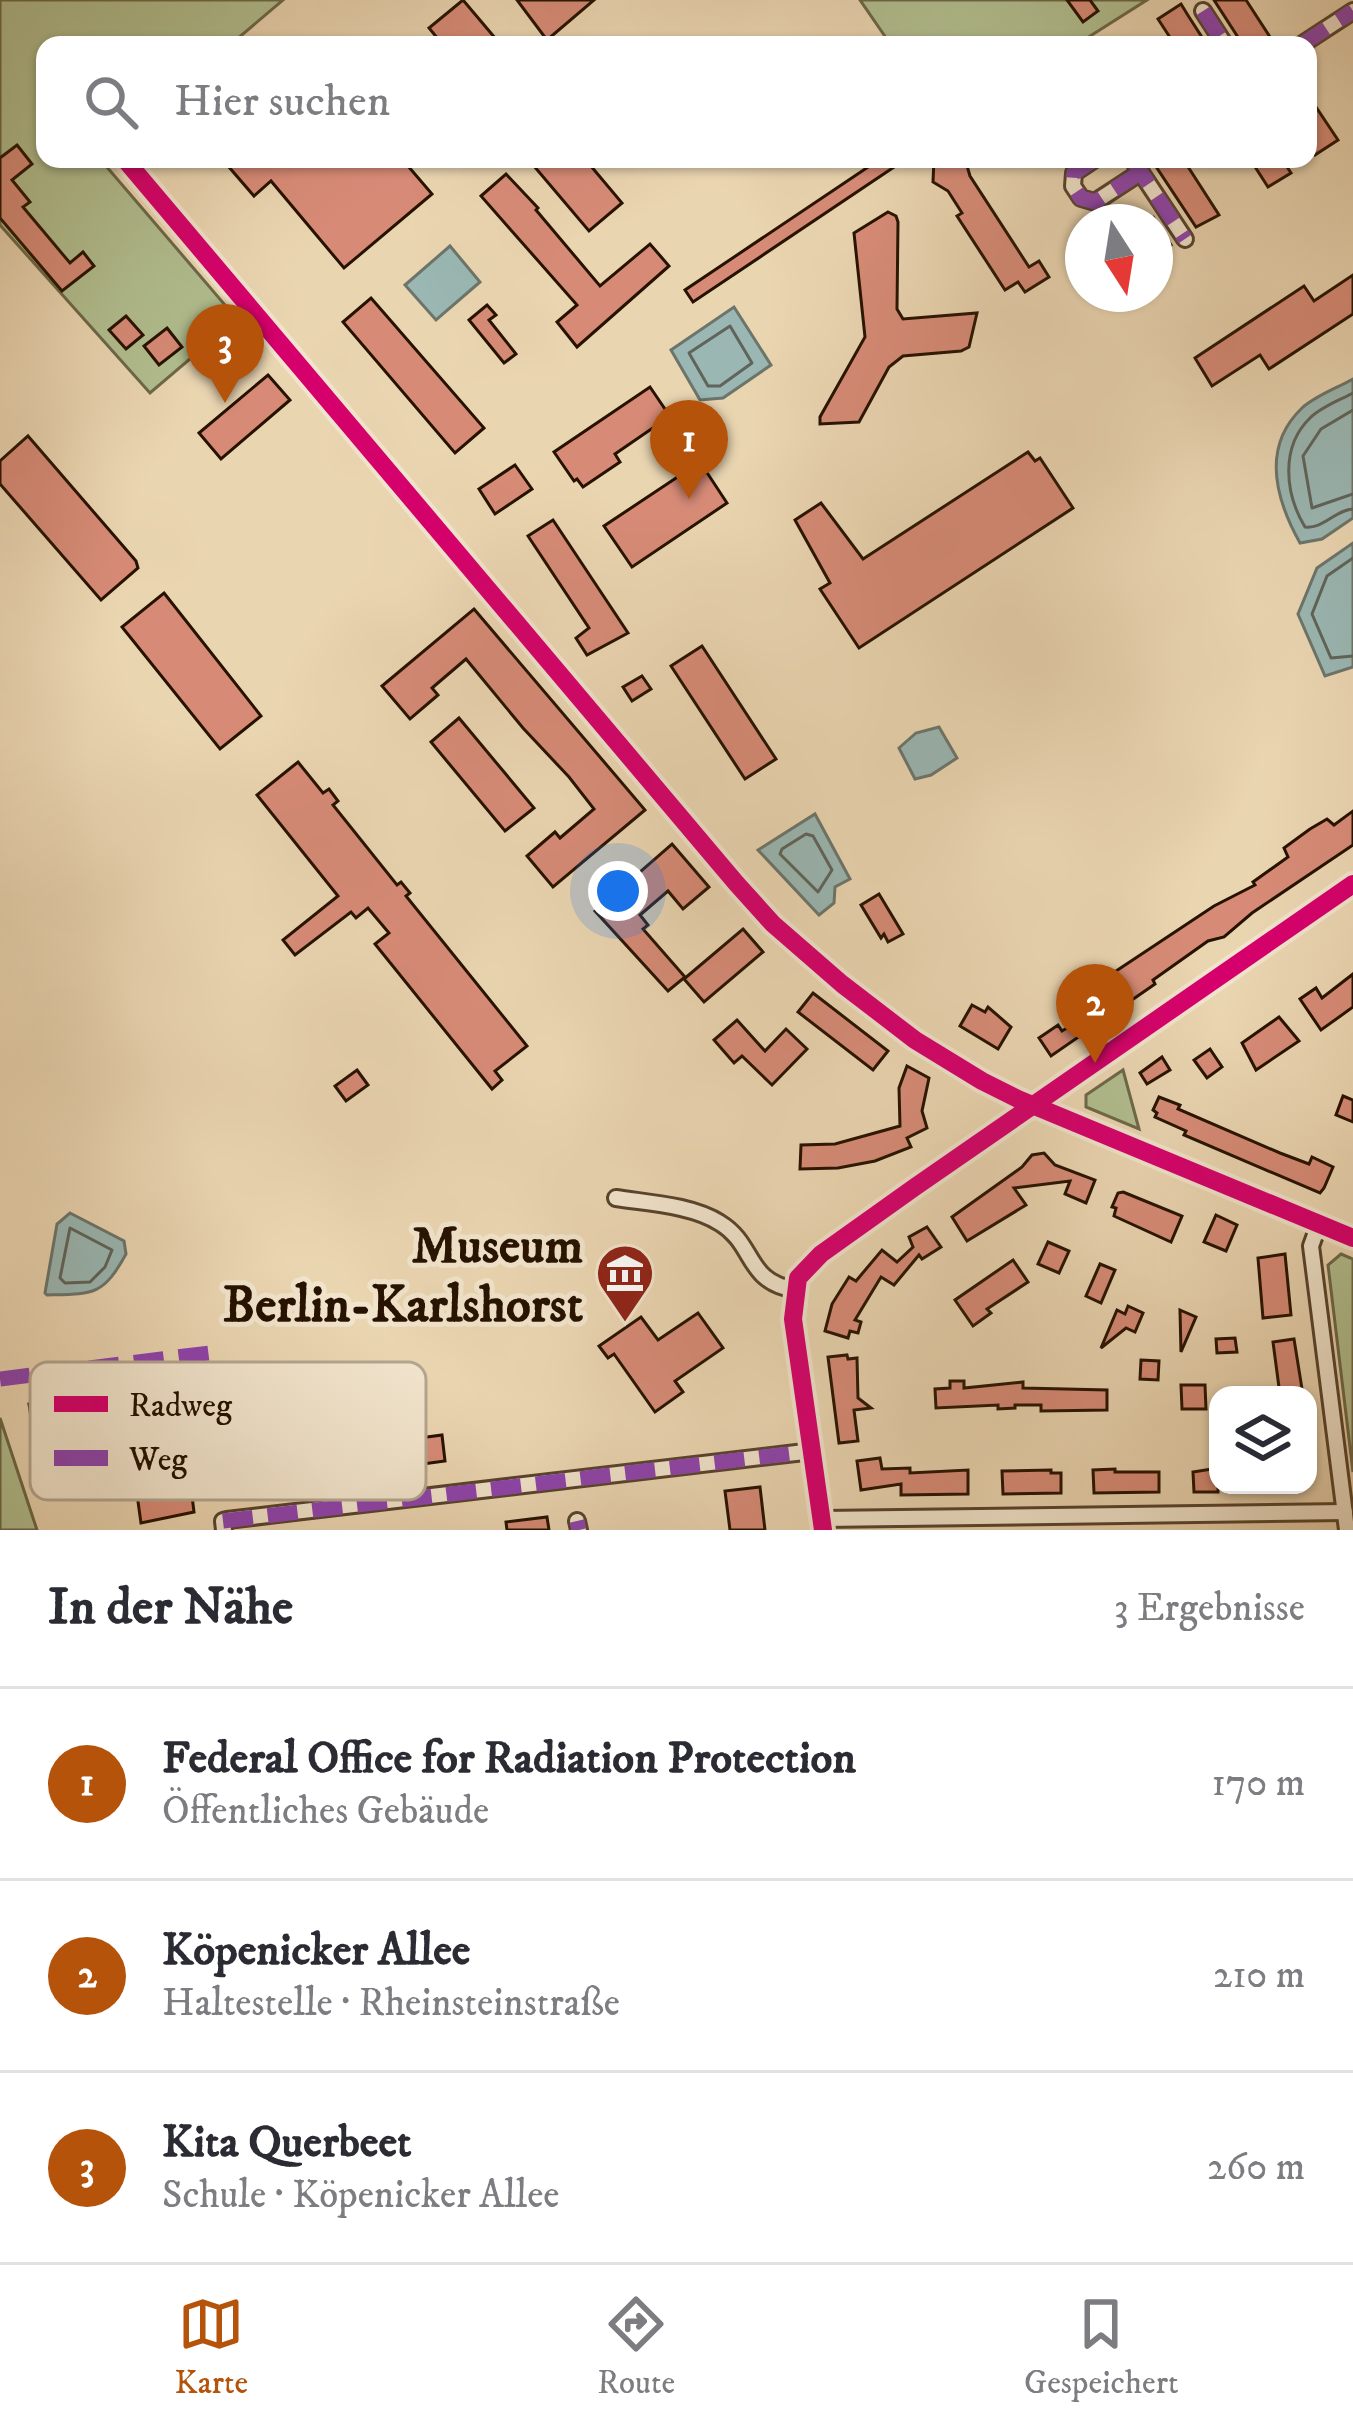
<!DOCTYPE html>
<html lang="de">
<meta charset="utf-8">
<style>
:root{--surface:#fff;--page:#f2f2f3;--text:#2b2b33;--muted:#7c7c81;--line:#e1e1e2;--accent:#b45309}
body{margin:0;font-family:"IM FELL DW Pica",serif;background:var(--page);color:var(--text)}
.controls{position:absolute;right:36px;bottom:36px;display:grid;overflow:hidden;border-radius:24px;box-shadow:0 3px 9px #0004}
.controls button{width:108px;height:108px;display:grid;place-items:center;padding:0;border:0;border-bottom:3px solid var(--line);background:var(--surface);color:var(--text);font:60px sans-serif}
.compass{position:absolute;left:1065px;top:204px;width:108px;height:108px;border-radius:50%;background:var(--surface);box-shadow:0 3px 9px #0004;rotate:168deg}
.you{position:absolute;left:618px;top:891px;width:42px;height:42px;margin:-30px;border:9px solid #fff;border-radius:50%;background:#1a73e8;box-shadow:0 0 0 18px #1a73e833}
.badge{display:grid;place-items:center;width:78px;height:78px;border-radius:50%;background:var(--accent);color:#fff;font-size:39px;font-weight:700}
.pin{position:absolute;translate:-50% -99px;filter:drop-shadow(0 3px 6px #0008)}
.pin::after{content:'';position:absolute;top:63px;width:42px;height:36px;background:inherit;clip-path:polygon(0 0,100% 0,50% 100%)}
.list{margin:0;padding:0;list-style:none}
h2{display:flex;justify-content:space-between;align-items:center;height:156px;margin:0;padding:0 48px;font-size:51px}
h2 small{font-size:39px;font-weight:400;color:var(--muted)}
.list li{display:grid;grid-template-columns:78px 1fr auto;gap:36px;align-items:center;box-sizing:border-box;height:192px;padding:0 48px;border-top:3px solid var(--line)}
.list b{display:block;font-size:45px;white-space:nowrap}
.list p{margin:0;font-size:39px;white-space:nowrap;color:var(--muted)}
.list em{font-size:39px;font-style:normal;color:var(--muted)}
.icon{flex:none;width:66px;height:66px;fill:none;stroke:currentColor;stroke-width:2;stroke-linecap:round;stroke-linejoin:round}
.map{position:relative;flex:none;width:1353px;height:1530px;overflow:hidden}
.search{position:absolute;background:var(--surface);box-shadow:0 3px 9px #0004;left:36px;right:36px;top:36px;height:132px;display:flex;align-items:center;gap:30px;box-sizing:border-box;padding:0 42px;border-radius:24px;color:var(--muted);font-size:45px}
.sheet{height:732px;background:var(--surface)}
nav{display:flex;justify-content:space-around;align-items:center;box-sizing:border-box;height:168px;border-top:3px solid var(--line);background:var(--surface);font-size:33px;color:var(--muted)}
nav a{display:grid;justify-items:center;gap:6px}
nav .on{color:var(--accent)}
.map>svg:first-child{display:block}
.green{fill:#b1be8f;stroke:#6c6848;stroke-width:3}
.water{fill:#9ab7b3;stroke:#6c756b;stroke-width:3}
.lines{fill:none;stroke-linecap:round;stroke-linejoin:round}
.shore{stroke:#60645a;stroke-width:3}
.building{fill:#d78b77;stroke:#261200;stroke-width:3}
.street-casing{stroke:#57432c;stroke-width:20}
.street{stroke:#f1e4cc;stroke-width:14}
.quiet{stroke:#8e44ad;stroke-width:15;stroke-dasharray:30 15;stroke-linecap:butt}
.cycleway-casing{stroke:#f1e4cc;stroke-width:26}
.cycleway{stroke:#d6006c;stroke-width:18}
.labels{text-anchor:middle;stroke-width:10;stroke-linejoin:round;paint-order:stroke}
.poi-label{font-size:51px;font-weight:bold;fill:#261200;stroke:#f1e4cc;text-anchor:end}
.key{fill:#f1e4cc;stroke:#b4a58f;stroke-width:3}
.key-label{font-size:33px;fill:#261200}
</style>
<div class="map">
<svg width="1353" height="1530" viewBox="0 0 1353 1530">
<rect width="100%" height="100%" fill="#ead5b1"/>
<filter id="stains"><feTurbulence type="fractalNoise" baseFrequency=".00167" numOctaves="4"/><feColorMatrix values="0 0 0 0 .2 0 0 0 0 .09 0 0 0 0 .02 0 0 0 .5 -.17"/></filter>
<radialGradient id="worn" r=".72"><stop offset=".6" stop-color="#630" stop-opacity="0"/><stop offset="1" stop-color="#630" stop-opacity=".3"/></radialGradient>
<g class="green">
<polygon points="0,0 283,0 230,45 45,45 45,159 100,159 237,319 150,393 0,225"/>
<polygon points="860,0 1147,0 1076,45 891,45"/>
<polygon points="1123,1070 1139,1129 1086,1107 1086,1095"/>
<polygon points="1341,1254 1353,1259 1353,1472 1328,1265"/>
<polygon points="0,1418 37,1530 0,1530"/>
</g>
<g class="water">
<polygon points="450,246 480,282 436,320 405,285"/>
<polygon points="734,307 771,365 723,398 700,400 671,350"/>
<path d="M1353,379V518L1322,539L1300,543C1276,500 1261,447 1302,408C1315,396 1337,388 1353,379Z"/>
<polygon points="1353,543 1353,667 1325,676 1298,614 1317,568"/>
<polygon points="939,727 957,758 931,775 915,779 899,748 916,733"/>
<polygon points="815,814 850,879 835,887 834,903 819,915 758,850"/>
<path d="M70,1213L124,1241L126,1254C103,1296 93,1294 47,1295L45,1293L57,1224Z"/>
</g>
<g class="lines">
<g class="shore">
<polygon points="730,326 752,363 720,386 708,386 689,353"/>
<path d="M1353,393C1340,400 1321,407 1310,418C1280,447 1285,494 1305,527C1324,529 1335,510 1353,509"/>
<polyline points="1353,410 1321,429 1303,456 1312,508 1353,494"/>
<polyline points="1353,558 1327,576 1312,614 1331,658 1353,656"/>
<polygon points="806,834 813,836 832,870 818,892 780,854 782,849"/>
<polygon points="70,1228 112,1250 105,1267 90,1282 65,1283 60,1278"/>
</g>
</g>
<g class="building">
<polygon points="463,0 501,45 443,45 429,28"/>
<polygon points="517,0 594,0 547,40"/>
<polygon points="1067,0 1090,0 1098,11 1083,22"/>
<polygon points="1214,0 1246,0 1270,37 1257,45 1243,45"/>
<polygon points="1181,4 1189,17 1207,45 1175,45 1158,19"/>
<polygon points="1308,95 1338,140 1315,155 1308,145"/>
<polygon points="17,145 32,164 12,180 30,202 23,207 70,263 83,252 94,266 62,291 0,218 0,158"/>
<polygon points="222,159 402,159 432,194 344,268 271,181 254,196"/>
<polygon points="528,159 585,159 622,203 589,231"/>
<polygon points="880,159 906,159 693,302 685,290"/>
<polygon points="934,159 965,159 970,176 1029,267 1039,261 1049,277 1025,292 1018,282 1005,290 957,216 962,213 948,191 933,182"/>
<polygon points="1163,159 1183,159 1219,215 1196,227 1155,165"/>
<polygon points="1250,159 1282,159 1291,173 1268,187"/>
<polygon points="506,174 538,208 536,210 600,286 650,244 669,266 577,347 557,322 577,305 481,196"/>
<polygon points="888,212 896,216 898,222 897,309 903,319 977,313 969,347 961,351 903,356 889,367 859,422 820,424 820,417 865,337 854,233"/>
<polygon points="1155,220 1171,245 1155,256"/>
<polygon points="1353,275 1353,314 1269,369 1260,355 1212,386 1195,358 1304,286 1314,301"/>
<polygon points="371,298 484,428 455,453 343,322"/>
<polygon points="487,305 496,315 489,320 516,354 504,363 469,320"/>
<polygon points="126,316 143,335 126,349 109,330"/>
<polygon points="167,328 182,347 159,365 144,346"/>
<polygon points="268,375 290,400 221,459 199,433"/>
<polygon points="650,387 682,434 672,441 660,423 615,454 620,462 583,487 577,479 574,481 554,452"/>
<polygon points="28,436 136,561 138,568 101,600 0,484 0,461"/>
<polygon points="1028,452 1035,461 1040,458 1073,508 859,648 820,589 830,583 795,520 821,503 863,559"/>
<polygon points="700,462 727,503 632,567 604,526"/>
<polygon points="515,465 532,489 495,514 479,489"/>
<polygon points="553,520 628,633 587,655 576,638 589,628 528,536"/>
<polygon points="164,593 261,716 220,749 122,627"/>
<polygon points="474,609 645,810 553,887 527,856 555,832 560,838 594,809 569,777 523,728 466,659 432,688 438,695 410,719 382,686"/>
<polygon points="702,646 776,759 745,779 671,666"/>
<polygon points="642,676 651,689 632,701 623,687"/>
<polygon points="459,718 534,808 505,831 431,742"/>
<polygon points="298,762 323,793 329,789 338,801 333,805 397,885 401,882 410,893 406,896 527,1046 495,1071 502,1080 492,1089 375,944 389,933 368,908 356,918 351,912 295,955 283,940 338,896 257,795"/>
<polygon points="1353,811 1353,845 1252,913 1224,937 1208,941 1153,980 1155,984 1051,1056 1039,1038 1058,1025 1062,1031 1083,1018 1078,1010 1090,1002 1086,996 1095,990 1092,987 1214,906 1255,885 1253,882 1288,857 1284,848 1310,829 1327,819 1334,825"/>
<polygon points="672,844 709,887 683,909 668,891 640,915 648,925 643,929 685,977 668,991 595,911"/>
<polygon points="879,894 903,934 888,942 884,934 881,938 861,905"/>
<polygon points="743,929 763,952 704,1002 684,979"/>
<polygon points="1353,974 1353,1007 1321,1030 1300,999 1316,988 1322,998"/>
<polygon points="813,993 888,1051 873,1070 798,1012"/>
<polygon points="972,1005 985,1012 988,1007 1011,1027 998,1049 960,1026"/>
<polygon points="1279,1017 1299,1041 1256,1070 1242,1043"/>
<polygon points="737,1020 765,1051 786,1029 807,1049 772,1085 742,1056 734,1063 714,1040"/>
<polygon points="1210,1049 1222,1067 1207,1078 1194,1060"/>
<polygon points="1162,1057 1170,1070 1147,1084 1140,1073"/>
<polygon points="907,1066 929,1078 922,1111 927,1128 907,1138 911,1147 875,1161 838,1168 800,1169 801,1145 835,1144 900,1126 899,1088"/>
<polygon points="357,1070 368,1085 346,1101 335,1086"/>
<polygon points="1343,1096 1353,1100 1353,1122 1336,1115"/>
<polygon points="1159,1097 1180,1105 1178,1109 1280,1153 1309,1164 1312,1157 1333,1167 1324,1188 1320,1193 1184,1135 1186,1131 1155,1117 1157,1113 1153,1110"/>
<polygon points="1044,1153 1055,1165 1095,1180 1086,1203 1065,1194 1070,1181 1014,1188 1026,1205 967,1241 952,1217 1022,1167 1032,1155"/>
<polygon points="1123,1192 1182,1216 1171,1242 1114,1216 1116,1208 1112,1207 1118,1193"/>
<polygon points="1216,1215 1237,1225 1226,1251 1204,1242"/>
<polygon points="927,1227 941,1247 922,1259 919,1255 894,1285 881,1277 855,1320 861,1322 858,1333 850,1331 848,1338 825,1331 832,1304 849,1277 856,1281 882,1250 897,1262 913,1247 909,1237"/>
<polygon points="1048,1242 1069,1251 1059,1273 1038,1264"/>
<polygon points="1285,1254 1291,1315 1263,1318 1258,1258"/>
<polygon points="1013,1260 1028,1282 987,1309 991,1313 973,1326 955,1300"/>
<polygon points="1100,1264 1115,1270 1101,1303 1086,1296"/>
<polygon points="1128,1306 1143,1313 1135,1332 1126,1328 1101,1348 1117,1310 1125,1314"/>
<polygon points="1180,1310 1196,1317 1181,1352"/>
<polygon points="698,1313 723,1348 675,1381 683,1392 655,1412 614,1354 608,1358 599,1346 641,1317 658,1340"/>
<polygon points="1235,1338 1237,1352 1217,1353 1216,1339"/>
<polygon points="1294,1339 1303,1395 1280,1395 1273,1342"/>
<polygon points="847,1355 848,1359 857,1358 858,1398 871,1408 854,1410 858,1441 839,1443 828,1357"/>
<polygon points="1141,1360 1159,1361 1158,1380 1140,1379"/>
<polygon points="950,1381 964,1381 964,1388 1023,1382 1023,1388 1107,1390 1107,1410 1041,1411 1041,1405 1015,1405 1015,1408 998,1409 998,1405 936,1408 935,1389 950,1388"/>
<polygon points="168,1383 168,1387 179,1385 183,1425 131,1436 131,1432 46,1447 46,1443 35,1445 29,1404"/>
<polygon points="1181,1385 1205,1385 1206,1409 1182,1409"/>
<polygon points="442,1435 445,1461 371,1471 368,1445"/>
<polygon points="880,1458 882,1469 910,1468 910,1473 968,1470 968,1494 901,1495 901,1484 861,1490 857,1461"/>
<polygon points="178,1468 178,1472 189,1471 194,1512 141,1523 134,1473"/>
<polygon points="1218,1468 1218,1492 1194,1492 1193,1472"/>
<polygon points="1115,1469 1115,1472 1159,1472 1159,1492 1094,1493 1093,1470"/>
<polygon points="1051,1470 1051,1473 1061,1473 1061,1493 1003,1494 1002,1471"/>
<polygon points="760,1487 765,1530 730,1530 725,1491"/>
<polygon points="547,1517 549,1530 507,1530 506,1522"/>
</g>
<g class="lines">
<g class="street-casing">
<g id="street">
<polyline points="1203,11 1225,45"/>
<polyline points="1301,45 1353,11"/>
<polyline points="1095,159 1074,173 1073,186 1081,198 1095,202 1141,172"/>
<polyline points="1132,159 1185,239"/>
<polyline points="127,162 736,883 773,924 842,984 915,1040 982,1081 1018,1099 1353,1238"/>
<path d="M616,1198C648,1203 692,1205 720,1223C756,1245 745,1282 796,1290"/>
<polyline points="1319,1224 1311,1246 1347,1530"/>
<polyline points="822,1519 1345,1512"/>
<polyline points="577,1521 579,1530"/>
<polyline points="224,1530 223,1521 227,1520 813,1451"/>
<polyline points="823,1530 793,1319 798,1278 821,1254 915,1187 1353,884"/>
</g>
</g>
<use href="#street" class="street"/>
<g class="quiet">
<polyline points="1203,11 1225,45"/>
<polyline points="1301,45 1353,11"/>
<polyline points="1095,159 1074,173 1073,186 1081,198 1095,202 1141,172"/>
<polyline points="1132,159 1185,239"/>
<polyline points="0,1379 209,1353"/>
<polyline points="223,1521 813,1451"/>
<polyline points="577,1521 579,1530"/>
</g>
<g class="cycleway-casing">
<g id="cycleway">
<polyline points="127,162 736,883 773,924 842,984 915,1040 982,1081 1018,1099 1353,1238"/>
<polyline points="823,1530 793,1319 798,1278 821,1254 915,1187 1353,884"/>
</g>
</g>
<use href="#cycleway" class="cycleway"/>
</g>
<defs>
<g id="museum-pin" transform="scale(3)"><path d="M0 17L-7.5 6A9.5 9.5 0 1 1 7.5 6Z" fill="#8f2418" stroke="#f1e4cc"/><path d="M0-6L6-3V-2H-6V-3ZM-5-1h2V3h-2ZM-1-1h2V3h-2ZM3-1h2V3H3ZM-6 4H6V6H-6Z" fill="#fff"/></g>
</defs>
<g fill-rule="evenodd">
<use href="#museum-pin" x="625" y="1273"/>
</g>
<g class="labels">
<g class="poi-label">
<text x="583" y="1262">Museum<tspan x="583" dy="59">Berlin-Karlshorst</tspan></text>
</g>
</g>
<rect x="30" y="1362" width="396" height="138" rx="18" class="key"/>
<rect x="54" y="1396" width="54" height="16" fill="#d6006c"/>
<rect x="54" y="1450" width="54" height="16" fill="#8e44ad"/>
<g class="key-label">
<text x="129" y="1416">Radweg</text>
<text x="129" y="1470">Weg</text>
</g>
<rect width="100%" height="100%" filter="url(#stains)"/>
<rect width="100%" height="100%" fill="url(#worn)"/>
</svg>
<div class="controls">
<button><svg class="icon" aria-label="layers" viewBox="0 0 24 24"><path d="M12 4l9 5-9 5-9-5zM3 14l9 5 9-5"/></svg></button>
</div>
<svg class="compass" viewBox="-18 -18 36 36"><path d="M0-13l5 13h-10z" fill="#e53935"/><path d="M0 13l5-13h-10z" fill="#7c7c81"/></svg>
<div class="you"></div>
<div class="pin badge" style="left:689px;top:499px">1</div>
<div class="pin badge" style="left:1095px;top:1063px">2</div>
<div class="pin badge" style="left:225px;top:403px">3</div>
<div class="search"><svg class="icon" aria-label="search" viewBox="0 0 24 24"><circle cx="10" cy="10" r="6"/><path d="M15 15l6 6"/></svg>Hier suchen</div>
</div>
<section class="sheet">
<h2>In der Nähe<small>3 Ergebnisse</small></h2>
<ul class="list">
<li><span class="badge">1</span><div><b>Federal Office for Radiation Protection</b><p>Öffentliches Gebäude</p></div><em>170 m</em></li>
<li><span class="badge">2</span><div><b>Köpenicker Allee</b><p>Haltestelle · Rheinsteinstraße</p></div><em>210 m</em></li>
<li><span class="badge">3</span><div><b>Kita Querbeet</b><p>Schule · Köpenicker Allee</p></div><em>260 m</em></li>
</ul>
</section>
<nav>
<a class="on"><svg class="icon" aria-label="map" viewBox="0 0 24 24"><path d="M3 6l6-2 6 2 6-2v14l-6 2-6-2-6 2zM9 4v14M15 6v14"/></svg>Karte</a>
<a><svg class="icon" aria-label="directions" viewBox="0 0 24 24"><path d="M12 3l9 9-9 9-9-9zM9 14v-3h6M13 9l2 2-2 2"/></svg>Route</a>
<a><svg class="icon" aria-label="saved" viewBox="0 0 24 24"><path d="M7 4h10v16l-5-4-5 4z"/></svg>Gespeichert</a>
</nav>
